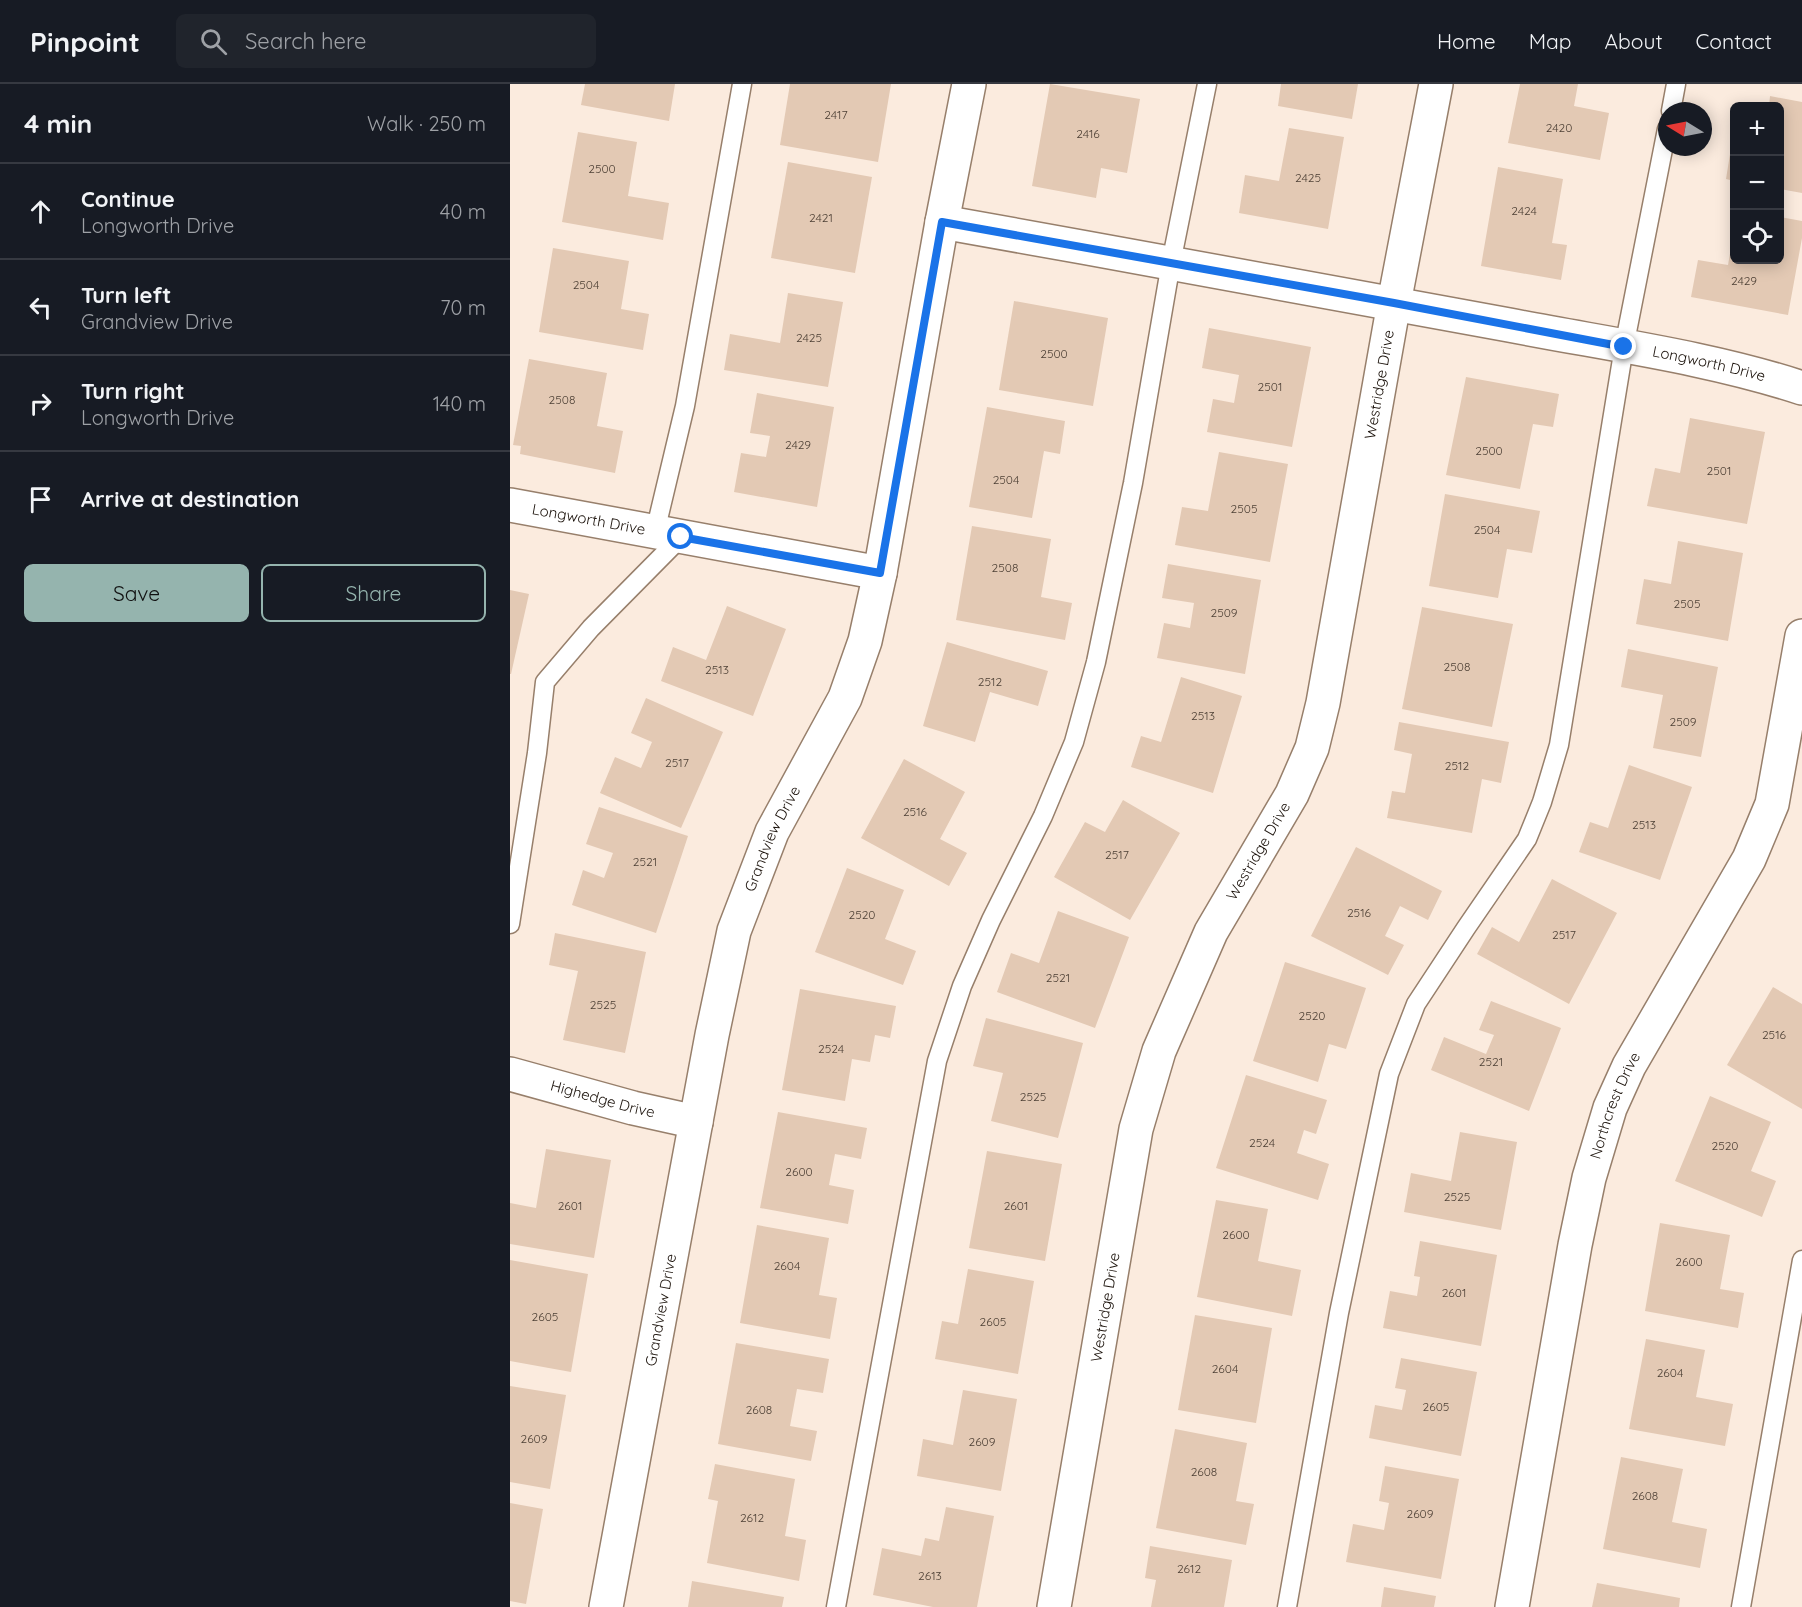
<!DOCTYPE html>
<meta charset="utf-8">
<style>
:root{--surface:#171b24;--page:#20242c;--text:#f1f3f6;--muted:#9ea1a6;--line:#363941;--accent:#95b4ae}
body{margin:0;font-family:Quicksand,sans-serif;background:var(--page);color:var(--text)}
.controls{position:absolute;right:18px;top:18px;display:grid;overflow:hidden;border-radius:9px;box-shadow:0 3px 15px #0003}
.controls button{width:54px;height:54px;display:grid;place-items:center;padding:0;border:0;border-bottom:2px solid var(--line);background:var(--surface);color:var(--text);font:30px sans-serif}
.compass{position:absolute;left:1148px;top:18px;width:54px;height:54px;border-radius:50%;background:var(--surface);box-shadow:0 3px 15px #0003;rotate:280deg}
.stop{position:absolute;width:18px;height:18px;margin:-14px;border:4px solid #1a73e8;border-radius:50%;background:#fff}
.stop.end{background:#1a73e8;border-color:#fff;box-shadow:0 2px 6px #0008}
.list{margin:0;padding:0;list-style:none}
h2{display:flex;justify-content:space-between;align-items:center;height:78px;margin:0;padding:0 24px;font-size:26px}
h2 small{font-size:20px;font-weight:400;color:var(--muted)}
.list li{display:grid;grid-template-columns:39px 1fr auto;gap:18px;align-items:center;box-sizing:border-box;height:96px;padding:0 24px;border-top:2px solid var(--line)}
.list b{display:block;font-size:22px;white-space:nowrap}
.list p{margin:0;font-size:20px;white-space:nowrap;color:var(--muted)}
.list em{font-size:20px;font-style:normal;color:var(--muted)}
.actions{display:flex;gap:12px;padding:18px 24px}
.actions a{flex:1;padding:14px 0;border:2px solid var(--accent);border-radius:9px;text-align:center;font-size:21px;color:var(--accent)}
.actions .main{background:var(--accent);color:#111}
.icon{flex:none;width:33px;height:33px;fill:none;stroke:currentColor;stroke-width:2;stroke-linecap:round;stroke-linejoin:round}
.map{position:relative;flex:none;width:1292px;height:1523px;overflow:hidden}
header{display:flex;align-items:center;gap:36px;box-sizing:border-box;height:84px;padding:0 30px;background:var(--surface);border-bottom:2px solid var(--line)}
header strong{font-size:28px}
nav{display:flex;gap:33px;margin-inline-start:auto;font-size:21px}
.search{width:420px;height:54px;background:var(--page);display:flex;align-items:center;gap:15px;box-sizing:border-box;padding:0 21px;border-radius:9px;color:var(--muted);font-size:22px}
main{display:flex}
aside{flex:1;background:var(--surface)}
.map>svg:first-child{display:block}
.building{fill:#e3c9b4}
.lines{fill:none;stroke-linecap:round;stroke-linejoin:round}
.service-casing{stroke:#977f6b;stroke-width:21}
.minor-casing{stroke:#977f6b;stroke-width:36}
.service{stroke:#fff;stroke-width:18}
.minor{stroke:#fff;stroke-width:33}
.route{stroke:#1a73e8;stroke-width:8}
.labels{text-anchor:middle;stroke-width:4.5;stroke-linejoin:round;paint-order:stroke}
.number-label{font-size:12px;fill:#4c3f34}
.street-label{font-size:15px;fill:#1a110a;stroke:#fbebde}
</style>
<header>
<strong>Pinpoint</strong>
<div class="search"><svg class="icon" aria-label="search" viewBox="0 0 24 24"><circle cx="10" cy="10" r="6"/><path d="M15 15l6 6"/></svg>Search here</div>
<nav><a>Home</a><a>Map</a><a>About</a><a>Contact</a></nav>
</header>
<main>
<aside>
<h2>4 min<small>Walk · 250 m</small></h2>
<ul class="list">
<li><svg class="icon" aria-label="ahead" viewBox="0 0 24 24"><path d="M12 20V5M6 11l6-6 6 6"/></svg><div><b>Continue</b><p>Longworth Drive</p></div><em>40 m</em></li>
<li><svg class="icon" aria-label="left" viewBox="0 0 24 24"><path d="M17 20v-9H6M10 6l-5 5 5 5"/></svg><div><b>Turn left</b><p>Grandview Drive</p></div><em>70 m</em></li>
<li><svg class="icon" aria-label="right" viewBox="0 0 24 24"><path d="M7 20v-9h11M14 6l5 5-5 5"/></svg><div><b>Turn right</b><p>Longworth Drive</p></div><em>140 m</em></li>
<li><svg class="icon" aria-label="arrive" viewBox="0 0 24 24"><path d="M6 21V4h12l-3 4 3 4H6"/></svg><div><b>Arrive at destination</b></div></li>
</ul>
<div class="actions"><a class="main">Save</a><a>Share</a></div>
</aside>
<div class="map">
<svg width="1292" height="1523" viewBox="0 0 1292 1523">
<rect width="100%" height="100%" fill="#fbebde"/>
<g class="building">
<polygon points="75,0 165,0 159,37 71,21"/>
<polygon points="280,0 381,0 368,78 270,61"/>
<polygon points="540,0 630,15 617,89 591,84 586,114 522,102"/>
<polygon points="771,0 848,0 842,35 768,22"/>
<polygon points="1010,0 1068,0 1064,22 1099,29 1090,76 998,59"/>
<polygon points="1260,12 1292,18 1292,109 1270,105 1270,22 1259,22"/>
<polygon points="779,44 834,53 818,145 729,129 735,91 769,97"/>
<polygon points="68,48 127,58 118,112 159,119 153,156 52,138"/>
<polygon points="1222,58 1224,59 1224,97 1216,95"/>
<polygon points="278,78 362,93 345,189 261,174"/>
<polygon points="988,83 1053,95 1042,159 1057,161 1051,196 971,182"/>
<polygon points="1270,133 1292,137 1292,154 1278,231 1181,213 1188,176 1218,181 1223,153 1224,176 1270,176"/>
<polygon points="43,164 119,177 111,225 139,230 133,266 29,248"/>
<polygon points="278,209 333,218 318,303 214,286 220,250 270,259"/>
<polygon points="504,217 598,234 583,322 489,306"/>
<polygon points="699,244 801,263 782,363 697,348 703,315 724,319 729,291 692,284"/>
<polygon points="19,275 97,289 87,342 113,347 105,389 10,370 11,362 3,361"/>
<polygon points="956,293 1049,310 1043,343 1023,340 1010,405 936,391"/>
<polygon points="247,309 324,323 307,423 224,408 231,369 256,373 260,352 240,349"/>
<polygon points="477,323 555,337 550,370 534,367 522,434 459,423"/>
<polygon points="1180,334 1255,348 1237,440 1137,422 1145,384 1170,389"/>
<polygon points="709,368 778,380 760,478 665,461 672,423 698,427"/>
<polygon points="935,410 1030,427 1022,469 997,465 988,514 919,502"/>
<polygon points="462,442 541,455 531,513 562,519 555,556 446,536"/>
<polygon points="1168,457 1233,469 1218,557 1126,540 1134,495 1161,500"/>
<polygon points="658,480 751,496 735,590 647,574 654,539 680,544 684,519 652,514"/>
<polygon points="0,506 19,510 1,590 0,590"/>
<polygon points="217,522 276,545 243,632 151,597 163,563 196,576"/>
<polygon points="912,523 1003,540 982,643 892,625"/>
<polygon points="437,558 538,587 528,622 480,608 465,658 413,642"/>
<polygon points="1118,565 1208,583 1191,673 1143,664 1153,611 1111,603"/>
<polygon points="671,593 732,612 703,709 621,683 631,652 651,658"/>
<polygon points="136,614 213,648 171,744 90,709 105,673 131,684 142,658 121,649"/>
<polygon points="889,638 999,658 991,699 972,695 962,749 877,734 882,707 895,709 902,670 884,666"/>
<polygon points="394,675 455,708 430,755 457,769 439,802 351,754"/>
<polygon points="1119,681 1182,703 1150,796 1069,768 1080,738 1098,744"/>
<polygon points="613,716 670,749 620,836 544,793 575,738 595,748"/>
<polygon points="89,723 178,752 146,849 62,821 73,786 94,794 103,769 76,760"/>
<polygon points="846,763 932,807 918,836 890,822 875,852 894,861 878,891 801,852"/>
<polygon points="337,784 394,806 375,855 406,867 393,901 305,868"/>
<polygon points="1042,795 1107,829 1059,920 967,870 982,843 1009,858"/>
<polygon points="548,827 619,853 585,944 487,908 501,869 529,879"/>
<polygon points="45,849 136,868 115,969 53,956 68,887 39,881"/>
<polygon points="775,878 856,904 836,965 819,960 808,998 743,977"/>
<polygon points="1263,903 1292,920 1292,1025 1217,981"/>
<polygon points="290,905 386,922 380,954 365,951 360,978 342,975 335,1017 272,1006"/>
<polygon points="981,917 1051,944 1019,1027 921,986 934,953 976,970 984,951 969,946"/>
<polygon points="476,934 573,959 548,1054 481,1037 493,989 463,982"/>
<polygon points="736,991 817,1016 806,1050 794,1046 787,1069 819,1080 808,1116 706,1084"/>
<polygon points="1200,1012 1261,1038 1241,1087 1266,1097 1252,1133 1165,1097"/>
<polygon points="268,1028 357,1044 351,1075 325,1070 319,1101 344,1106 338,1140 250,1124"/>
<polygon points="950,1048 1007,1058 991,1146 894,1128 901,1089 941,1097"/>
<polygon points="36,1065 101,1076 84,1174 0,1160 0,1119 26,1124"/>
<polygon points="477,1067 552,1080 535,1177 459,1164"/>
<polygon points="706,1116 758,1125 748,1177 791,1186 782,1232 687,1213"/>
<polygon points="1150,1139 1220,1151 1210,1205 1234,1209 1228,1244 1135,1227"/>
<polygon points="247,1141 319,1154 309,1211 327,1214 320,1255 230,1239"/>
<polygon points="910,1157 987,1171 971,1262 873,1244 880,1207 907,1212 910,1193 904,1192"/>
<polygon points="0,1176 78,1190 61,1288 0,1277"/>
<polygon points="458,1185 524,1197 508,1290 425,1275 432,1237 448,1240"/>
<polygon points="685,1231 762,1244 746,1339 668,1326"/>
<polygon points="1136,1255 1195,1266 1186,1313 1223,1320 1215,1362 1119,1345"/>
<polygon points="226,1259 319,1275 313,1309 287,1305 280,1342 307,1347 301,1377 208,1360"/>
<polygon points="891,1274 967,1288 951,1372 859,1354 865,1321 892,1326 896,1306 885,1304"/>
<polygon points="0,1302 56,1311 40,1405 0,1398"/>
<polygon points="453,1306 507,1315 491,1407 407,1392 413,1355 443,1361"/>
<polygon points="665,1345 737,1359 726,1417 744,1420 736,1461 646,1444"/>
<polygon points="1111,1373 1173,1385 1162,1438 1197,1445 1190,1484 1093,1465"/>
<polygon points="205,1380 285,1395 275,1452 296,1456 289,1497 197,1479 208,1417 198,1415"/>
<polygon points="875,1382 949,1395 931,1495 836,1478 843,1440 874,1446 879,1419 869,1417"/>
<polygon points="0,1419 33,1425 16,1520 0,1517"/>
<polygon points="436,1423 484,1432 467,1523 423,1523 363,1511 372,1464 411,1472 415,1454 429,1457"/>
<polygon points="640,1462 722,1476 714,1523 641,1523 646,1496 635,1494"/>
<polygon points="182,1497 274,1513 272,1523 178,1523"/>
<polygon points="1087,1499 1170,1514 1169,1523 1082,1523"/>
<polygon points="874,1503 926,1512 924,1523 871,1523"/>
</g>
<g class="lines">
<g class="service-casing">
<g id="service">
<polyline points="1161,27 1166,0"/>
<polyline points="145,448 175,322 232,0"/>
<polyline points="0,840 27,669 35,598 81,544 171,453"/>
<polyline points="326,1523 427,977 452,902 481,836 533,732 564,658 586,578 623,399 661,179 697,0"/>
<polyline points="777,1523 829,1229 879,990 906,920 956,844 1017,755 1032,718 1049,661 1114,263 1157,45"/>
<polyline points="1231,1523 1292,1176"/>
</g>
</g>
<g class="minor-casing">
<g id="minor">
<path id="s1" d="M432,138C621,172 810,205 999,241C1096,260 1198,273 1292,304"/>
<path id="s2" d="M0,421L370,489"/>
<path id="s3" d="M0,990L123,1024L186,1038"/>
<path id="s4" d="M96,1523L202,951L224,847L262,748L335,614L355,557L370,489L432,138L459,0"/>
<path id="s5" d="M544,1523L626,1045L649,967L701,848L782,710L802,664L813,619L884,219L926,0"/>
<path id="s6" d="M1002,1523L1065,1161L1079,1094L1100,1024L1119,982L1239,775L1262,720L1292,552"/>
</g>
</g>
<use href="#service" class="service"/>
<use href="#minor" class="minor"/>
</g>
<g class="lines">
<polyline class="route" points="171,453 370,489 432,138 884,219 1114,263"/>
</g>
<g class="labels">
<g class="number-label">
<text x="326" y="35">2417</text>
<text x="1049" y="48">2420</text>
<text x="578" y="54">2416</text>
<text x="92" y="89">2500</text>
<text x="798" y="98">2425</text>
<text x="1014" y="131">2424</text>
<text x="311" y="138">2421</text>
<text x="1234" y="201">2429</text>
<text x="76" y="205">2504</text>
<text x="299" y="258">2425</text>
<text x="544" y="274">2500</text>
<text x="760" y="307">2501</text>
<text x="52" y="320">2508</text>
<text x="288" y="365">2429</text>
<text x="979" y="371">2500</text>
<text x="1209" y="391">2501</text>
<text x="496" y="400">2504</text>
<text x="734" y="429">2505</text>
<text x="977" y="450">2504</text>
<text x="495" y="488">2508</text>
<text x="1177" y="524">2505</text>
<text x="714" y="533">2509</text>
<text x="947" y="587">2508</text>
<text x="207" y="590">2513</text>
<text x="480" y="602">2512</text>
<text x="693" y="636">2513</text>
<text x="1173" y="642">2509</text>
<text x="167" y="683">2517</text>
<text x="947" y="686">2512</text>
<text x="405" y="732">2516</text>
<text x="1134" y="745">2513</text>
<text x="607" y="775">2517</text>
<text x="135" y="782">2521</text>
<text x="849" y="833">2516</text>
<text x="352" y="835">2520</text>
<text x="1054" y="855">2517</text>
<text x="548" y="898">2521</text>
<text x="93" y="925">2525</text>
<text x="802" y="936">2520</text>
<text x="1264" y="955">2516</text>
<text x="321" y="969">2524</text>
<text x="981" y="982">2521</text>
<text x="523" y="1017">2525</text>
<text x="752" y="1063">2524</text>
<text x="1215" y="1066">2520</text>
<text x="289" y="1092">2600</text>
<text x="947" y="1117">2525</text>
<text x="60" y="1126">2601</text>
<text x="506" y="1126">2601</text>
<text x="726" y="1155">2600</text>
<text x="1179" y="1182">2600</text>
<text x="277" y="1186">2604</text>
<text x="944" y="1213">2601</text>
<text x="35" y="1237">2605</text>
<text x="483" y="1242">2605</text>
<text x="715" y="1289">2604</text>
<text x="1160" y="1293">2604</text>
<text x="926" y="1327">2605</text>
<text x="249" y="1330">2608</text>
<text x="24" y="1359">2609</text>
<text x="472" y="1362">2609</text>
<text x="694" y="1392">2608</text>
<text x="1135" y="1416">2608</text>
<text x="910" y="1434">2609</text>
<text x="242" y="1438">2612</text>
<text x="679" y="1489">2612</text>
<text x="420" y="1496">2613</text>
</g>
<g class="street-label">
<text dy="5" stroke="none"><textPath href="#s1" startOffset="780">Longworth Drive</textPath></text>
<text dy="5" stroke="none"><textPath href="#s5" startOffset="1276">Westridge Drive</textPath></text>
<text dy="5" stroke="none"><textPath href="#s2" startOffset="80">Longworth Drive</textPath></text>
<text dy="5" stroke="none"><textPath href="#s4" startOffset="788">Grandview Drive</textPath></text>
<text dy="5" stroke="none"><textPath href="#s5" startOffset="790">Westridge Drive</textPath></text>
<text dy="5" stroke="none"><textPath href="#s3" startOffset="96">Highedge Drive</textPath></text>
<text dy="5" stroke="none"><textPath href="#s6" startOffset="513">Northcrest Drive</textPath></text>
<text dy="5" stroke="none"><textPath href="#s5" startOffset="304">Westridge Drive</textPath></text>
<text dy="5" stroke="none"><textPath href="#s4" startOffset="302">Grandview Drive</textPath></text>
</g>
</g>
</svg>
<div class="controls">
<button>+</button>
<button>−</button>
<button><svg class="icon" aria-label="locate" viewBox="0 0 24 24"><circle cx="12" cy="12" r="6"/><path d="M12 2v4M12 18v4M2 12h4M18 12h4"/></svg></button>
</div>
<svg class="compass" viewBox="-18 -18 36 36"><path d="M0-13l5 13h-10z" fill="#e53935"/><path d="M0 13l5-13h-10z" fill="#9ea1a6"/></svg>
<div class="stop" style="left:171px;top:453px"></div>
<div class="stop end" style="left:1114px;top:263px"></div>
</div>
</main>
